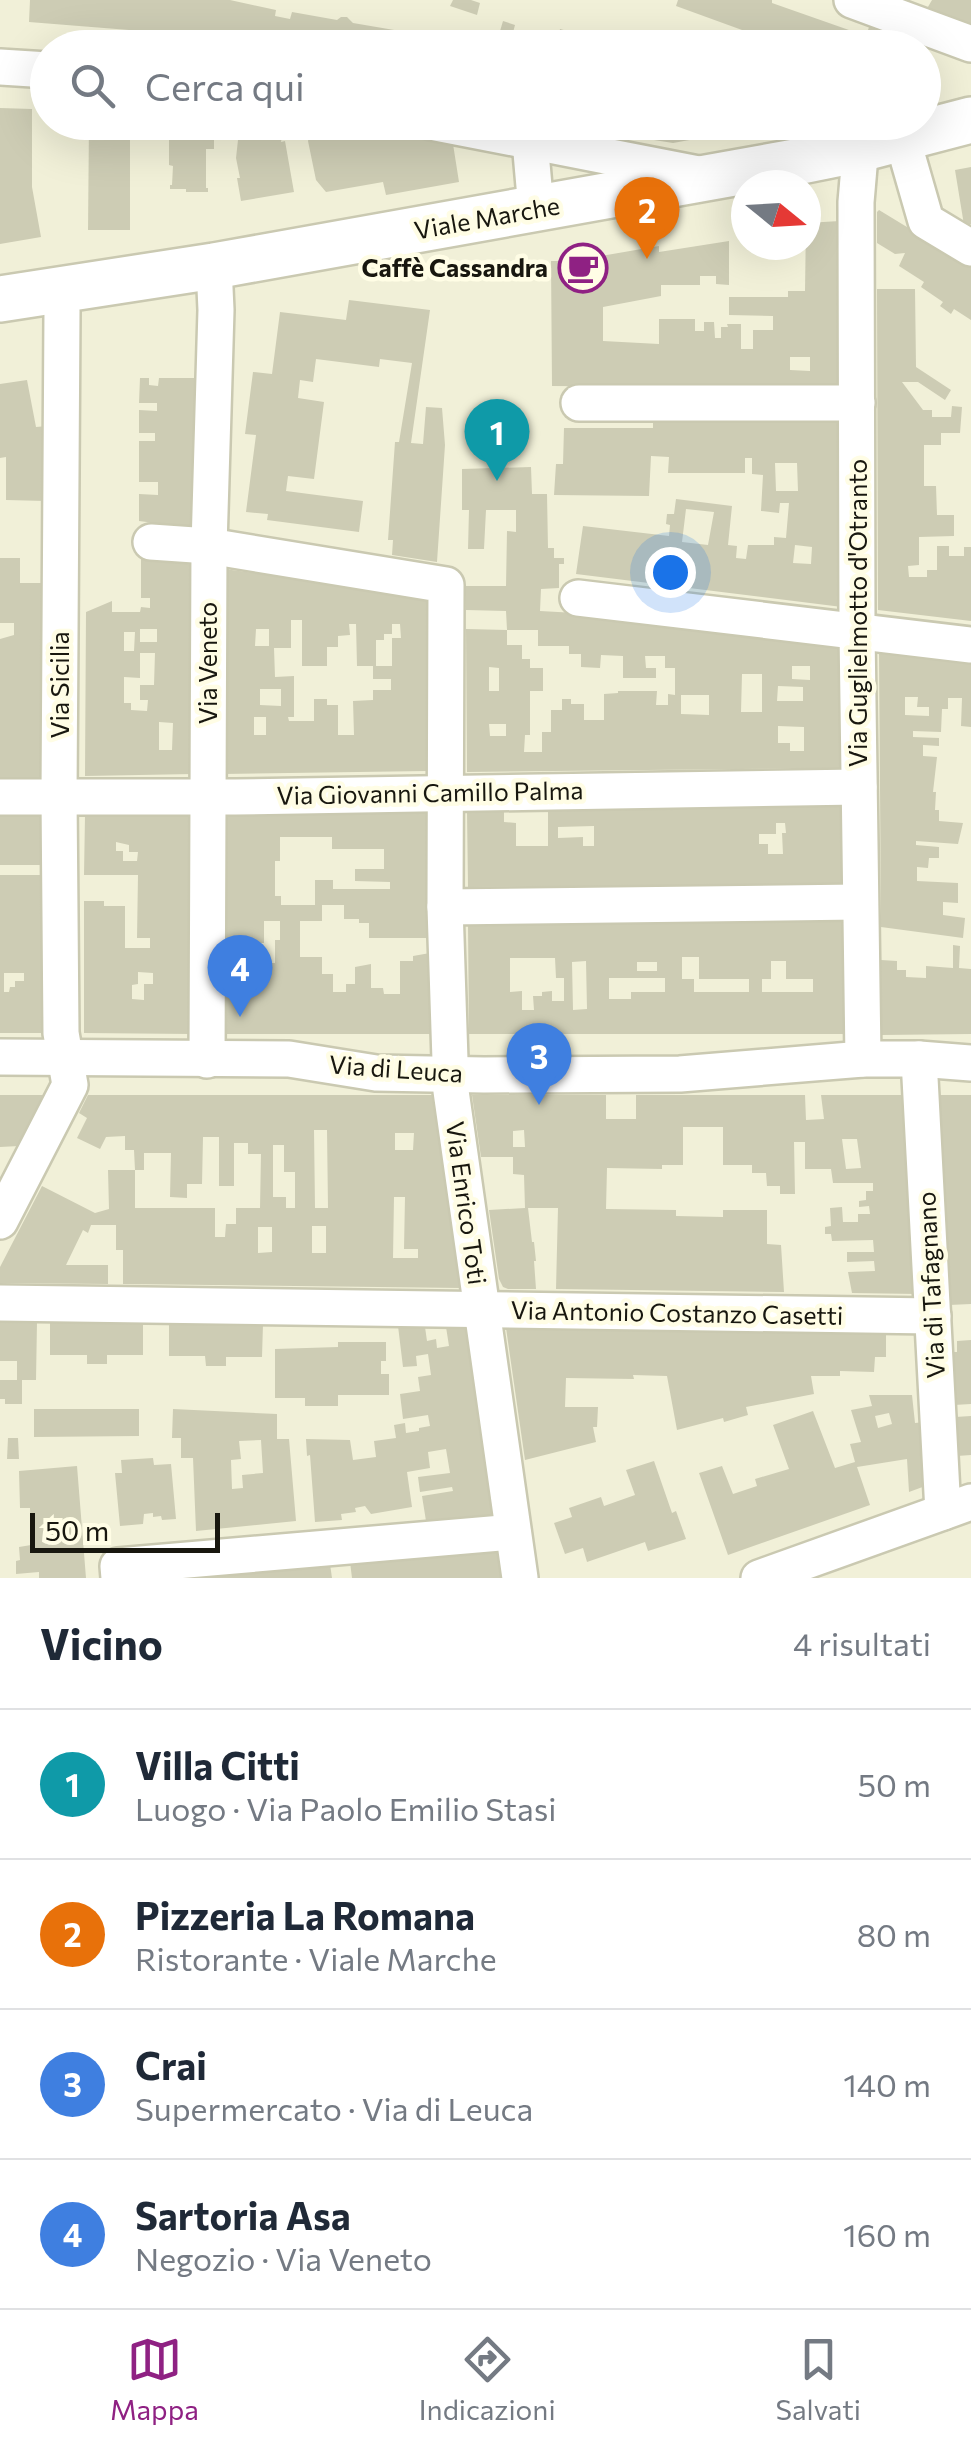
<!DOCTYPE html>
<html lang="it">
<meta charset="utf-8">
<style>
:root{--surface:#fff;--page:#f6f6f7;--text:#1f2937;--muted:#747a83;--line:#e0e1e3;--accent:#8f2183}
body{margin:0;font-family:Commissioner,sans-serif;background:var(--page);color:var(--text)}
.compass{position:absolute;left:731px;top:170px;width:90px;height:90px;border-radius:50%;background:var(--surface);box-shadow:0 10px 40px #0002;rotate:108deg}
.scale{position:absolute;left:30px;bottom:25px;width:190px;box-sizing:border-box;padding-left:10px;border:5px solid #18170f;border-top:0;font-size:28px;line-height:35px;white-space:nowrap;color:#18170f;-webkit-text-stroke:8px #fffde5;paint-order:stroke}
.you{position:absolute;left:670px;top:572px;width:35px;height:35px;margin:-25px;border:8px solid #fff;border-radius:50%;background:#1a73e8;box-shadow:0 0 0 15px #1a73e833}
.badge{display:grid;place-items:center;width:65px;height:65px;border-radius:50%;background:var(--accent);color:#fff;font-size:32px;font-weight:700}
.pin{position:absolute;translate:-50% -82px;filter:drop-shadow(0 2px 5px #0008)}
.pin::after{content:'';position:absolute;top:52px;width:35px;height:30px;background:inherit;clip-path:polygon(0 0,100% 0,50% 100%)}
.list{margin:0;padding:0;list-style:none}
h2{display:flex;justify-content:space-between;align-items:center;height:130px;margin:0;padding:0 40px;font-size:42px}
h2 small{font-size:32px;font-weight:400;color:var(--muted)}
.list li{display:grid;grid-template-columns:65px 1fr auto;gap:30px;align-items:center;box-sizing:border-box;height:150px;padding:0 40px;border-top:2px solid var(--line)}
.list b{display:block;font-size:38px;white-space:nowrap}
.list p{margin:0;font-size:32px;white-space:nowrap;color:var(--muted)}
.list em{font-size:32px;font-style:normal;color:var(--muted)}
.icon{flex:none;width:55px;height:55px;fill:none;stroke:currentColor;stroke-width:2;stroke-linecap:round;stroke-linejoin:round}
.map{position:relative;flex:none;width:971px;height:1578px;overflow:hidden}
.search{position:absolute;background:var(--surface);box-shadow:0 10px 40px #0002;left:30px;right:30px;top:30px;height:110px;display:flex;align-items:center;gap:25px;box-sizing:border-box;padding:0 35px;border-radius:55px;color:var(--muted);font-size:38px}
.sheet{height:730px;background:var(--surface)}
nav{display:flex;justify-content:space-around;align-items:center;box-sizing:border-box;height:140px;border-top:2px solid var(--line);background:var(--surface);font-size:28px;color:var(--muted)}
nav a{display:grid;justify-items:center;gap:5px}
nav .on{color:var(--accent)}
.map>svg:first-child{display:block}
.building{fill:#cdccb4;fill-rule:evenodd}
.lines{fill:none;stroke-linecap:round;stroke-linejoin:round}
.minor-casing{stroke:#cac9b1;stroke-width:40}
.major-casing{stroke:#cac9b1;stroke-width:50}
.minor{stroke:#fff;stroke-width:35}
.major{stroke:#fff;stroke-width:45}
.labels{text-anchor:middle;stroke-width:9;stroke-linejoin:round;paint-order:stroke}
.street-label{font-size:25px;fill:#18170f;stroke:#fffde5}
.poi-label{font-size:25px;font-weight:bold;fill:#18170f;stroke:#fffde5;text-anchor:end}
</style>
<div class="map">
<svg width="971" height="1578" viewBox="0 0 971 1578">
<rect width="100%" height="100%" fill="#f1f0d8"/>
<g class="building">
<polygon points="30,0 230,0 276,10 275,16 290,19 292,12 337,20 341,17 347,17 353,23 400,31 398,38 411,41 414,31 425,34 422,44 430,46 246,48 154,32 29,22"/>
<polygon points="453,0 471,0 480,3 477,15 450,6"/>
<polygon points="678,0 772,0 772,3 866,36 869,27 927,48 833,48 801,37 779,41 780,48 745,48 742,30 676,6"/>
<polygon points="932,0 971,0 971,28 925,12"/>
<polygon points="503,21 515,25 510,44 518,48 495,48"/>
<polygon points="560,29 585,36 582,48 556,48"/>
<polygon points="441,30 451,32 450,37 462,40 460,48 437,48"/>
<polygon points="0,108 32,109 32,187 41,237 0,244"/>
<polygon points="89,122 130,122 130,230 88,230"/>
<polygon points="169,122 207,122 206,139 214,139 214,149 206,149 206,188 208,188 208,192 186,192 186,189 170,189 170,185 172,185 173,166 169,165"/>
<polygon points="240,122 285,122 281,142 285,141 294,192 241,201 237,178 240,178 236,158"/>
<polygon points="312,122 453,144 459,182 386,195 383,182 326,192 316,180 308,141"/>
<polygon points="559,122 777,122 778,124 673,143 559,125"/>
<polygon points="971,167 971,224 964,225 955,170"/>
<polygon points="879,210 971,266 971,320 954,309 951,314 940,306 943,302 921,287 924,282 899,266 905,253 895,254 877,243 877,212"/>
<path d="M840,221L841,388L552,386L551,261H572L659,246V252L729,241V285L716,284V276H700V285H661V296L603,307V341L659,344V319H695V331H704V322H714L715,338H721V327H728L727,324H741V349H753V330H773V316L729,315V297H788V291H805L806,223ZM790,357H810V371L790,370Z"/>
<polygon points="877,289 915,289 916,367 951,390 945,400 918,382 902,382 923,410 932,410 932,417 951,417 952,406 962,407 960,433 941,433 941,445 924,445 924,486 936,486 937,515 954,515 954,536 919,537 919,565 908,566 909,577 927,577 927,570 937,570 937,546 949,546 949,556 964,556 964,547 971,547 971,621 878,610"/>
<polygon points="349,300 430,310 411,443 423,444 426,407 442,408 445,445 437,562 392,555 393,540 388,540 395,442 399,442 412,363 380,359 379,367 316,359 313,382 300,380 298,398 324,402 314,479 288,476 286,491 363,501 359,532 267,520 268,514 246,512 256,435 245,434 253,372 272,374 280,312 346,320"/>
<polygon points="140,378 149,378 149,385 158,386 159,378 195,378 194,528 139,521 139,494 158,495 158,482 139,482 139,441 155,441 155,433 139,433 139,410 157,411 157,403 139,403"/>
<polygon points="27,380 36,427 47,426 46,501 6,500 6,457 0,458 0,384"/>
<path d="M841,418L842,607L576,574L583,526L669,536L670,525L666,524L667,514H674L676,499L732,506L728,545L737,546L736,558L746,559L748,545H774V537L786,538L789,503H780L779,513L761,511L763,475L752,474V458H745V473H668L669,457L651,456L649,496L554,495L556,464H563L564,428H653V419ZM775,463H797L798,491H776ZM686,509L714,512L708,545L682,542ZM795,545L812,547L811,564L793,563Z"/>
<path d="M531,467L532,494H547L548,548H554V558H564V564H559V588L541,589L540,611L612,615L842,644V768L467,772L466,629L507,630V645H522V659H530V668H543V691H530V735H525L524,752H542V732H551V710H562V699H571V704H584V720H604V694L618,693V691H657L656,705H668V694L675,695V668H665V656H645L646,668H656V678H623V656L601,655L600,668L581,667V654H569V646H538V630H507L506,611L466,610L465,586H506L507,531L516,532V510H486L484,549H468L469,510H462V469ZM792,666H810V680L792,679ZM489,667L499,668V691H489ZM742,674H762V712H741ZM778,686L803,687V701H777ZM681,695H709V715L681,714ZM489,724H506V736H490ZM778,726L804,727V751H790V743H778Z"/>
<path d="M141,557L194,565L193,774L85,776L86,612L112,601V612H140L141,607L150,608V598H141ZM140,629H157V642H140ZM124,632H135L134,651H124ZM140,653H155L154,685H140V700H148L147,711L131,710V703H124V677L140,678ZM159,722L173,723L172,750H159Z"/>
<polygon points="0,558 20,558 20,583 46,583 45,777 0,777 0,639 14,635 14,623 0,623"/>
<path d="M224,569L429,596L427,771L223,774ZM291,620H302V666H327V647H338V636L350,635L349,624H356L357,666H373V679H391V690H373V700L353,701L354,735H338V705H327V699H314V721H289L288,717H294V676L275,677L274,648H291ZM392,624H400L401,638H392V666H376V640H384V634H392ZM256,629H269V646H255ZM260,689H281V706L260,705ZM254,717H266V735H254Z"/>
<path d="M879,650L971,661V727L961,726L962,698H948V709H942L941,732L913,731V737L939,738V746L923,745V756L937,757L933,792H936L935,810H939V821L963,823L958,844L916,841V845L939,847V858H929L928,868L917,867V881L958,883V903L943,902V915L965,918L963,938L881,927ZM905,697H918L917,707H929V716L905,715Z"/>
<path d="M843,805V885L468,887L467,811L504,810V822L516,823V846H548V809ZM776,823H785L786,833H782L783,854H768V844H759V834H776ZM594,826V846H583V837L558,838V827Z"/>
<path d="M427,811L430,938H369V923H359V919H344V905H322V921H300V957H322V974H333V992H346V984H355V967L371,964V988H383L384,994H400V961H413V956L430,953L432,1034H222L223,814ZM280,837H332V849H384V869H355V881L390,882V889H333V880H315V905H281V896H275V861H280ZM264,921H280V940H275V963H258V943H264Z"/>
<polygon points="45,816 44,865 0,865 0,817"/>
<path d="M85,816H193L191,1034L84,1033V901H104V906H125V948H150V938H137L138,875H84ZM116,842L129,845V852H138L137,861H123V851H116ZM138,972L153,973V984H144V1000L132,999V985L138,984Z"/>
<path d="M0,875H44L43,1033H0ZM4,973H24V981H15V987H10L9,992H4Z"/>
<path d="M843,920V1034H469L468,923ZM682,957H699V979H749V992H694V979H682ZM510,958H555L556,978H564V1001H552V991L542,992V996H533L534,1010H522V991L510,992ZM586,961L587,1009L573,1010L572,962ZM771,961H786V979H813V992H762V979H771ZM637,962H657V971H637ZM609,978H665V992H631V999H609Z"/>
<polygon points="953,945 960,946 959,968 971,969 971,1034 881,1035 881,960 897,961 897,970 906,970 906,977 926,978 926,966 953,968"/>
<polygon points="0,1095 45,1095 19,1146 0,1147"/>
<path d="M88,1095H432L461,1288L123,1284V1250H116V1225H91L88,1233L83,1230L66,1265H108V1284L0,1283V1267L42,1186L95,1213L109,1209L108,1170H135V1208H215V1237H225L226,1224H236V1208H260L261,1154H248V1143H234V1186H219V1137H203L202,1184H187V1198L170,1197L171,1153H144V1170H135L134,1150H125V1136L106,1137L100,1149L77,1138L87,1118L79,1113ZM314,1130H327L328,1208H315ZM395,1133H414L413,1150H395ZM273,1145H284V1172H295V1208H286V1197H273ZM405,1197L404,1249H418V1258H393L394,1197ZM312,1226H326V1253H312ZM258,1227H272V1252L258,1253Z"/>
<path d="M472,1095H606V1119H636V1095H805L806,1120L824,1119L821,1095H906L917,1294L852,1293L848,1272L875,1271L874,1261L847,1262V1252H874L873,1240L832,1241L831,1234H825V1227L831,1226L830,1208L842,1207L843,1222H858V1214H870L869,1206L859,1207V1201L866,1200V1191H873V1183H833L831,1169H805V1142H794L795,1194H780V1186H767L766,1173H752V1165H723V1127H683V1165H662V1169L607,1168L606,1209L676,1210V1216L723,1217V1210H767V1244L781,1245L784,1292L556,1289L558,1208H528L532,1242H534L536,1261H534L536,1289H508L503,1287L499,1279L489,1210L525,1208L524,1175L513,1174V1157H481ZM524,1130L525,1147H513V1131ZM842,1139H857L861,1168L846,1169Z"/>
<polygon points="938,1095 971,1095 971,1304 949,1305"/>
<polygon points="0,1321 37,1322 36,1380 22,1380 22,1404 5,1404 5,1399 0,1399 0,1380 17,1380 17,1361 0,1361"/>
<polygon points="50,1322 143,1323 143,1355 107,1355 107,1364 87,1364 87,1355 50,1355"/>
<polygon points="169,1323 263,1324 262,1357 226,1357 226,1366 206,1366 205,1356 169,1356"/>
<polygon points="531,1325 886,1332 886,1357 875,1357 874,1372 840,1371 840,1376 811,1376 814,1394 746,1407 748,1415 724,1422 723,1418 677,1430 667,1376 633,1375 634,1379 566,1378 565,1407 598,1407 597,1427 593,1427 596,1442 525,1460 506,1328"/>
<polygon points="398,1326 425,1327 427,1341 436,1339 437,1348 449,1346 446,1327 466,1327 494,1516 426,1521 422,1496 453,1491 452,1487 420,1492 418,1477 450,1473 446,1449 428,1452 430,1468 407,1472 412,1507 371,1514 365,1506 355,1508 356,1512 341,1514 342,1520 315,1522 310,1455 307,1456 306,1439 350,1440 353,1460 376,1457 374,1441 396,1438 394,1425 405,1423 406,1433 419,1431 419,1428 430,1426 428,1415 403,1419 400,1394 420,1391 418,1377 431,1375 428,1354 416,1356 417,1366 403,1367"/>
<polygon points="971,1340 971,1404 954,1405 952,1352 957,1352 957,1341"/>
<polygon points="338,1342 386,1342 386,1361 381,1361 381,1374 389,1374 389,1395 338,1395 338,1406 305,1406 305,1398 275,1398 275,1349 338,1347"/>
<path d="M869,1395H912L915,1423L924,1422L928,1485L909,1492L907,1459L857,1467L870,1505L728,1555L699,1473L722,1466L733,1494L757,1486L755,1479L789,1469L773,1425L813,1411L835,1468L855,1462L850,1444L861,1442L851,1410L872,1406ZM889,1413L892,1424L878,1428L875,1416Z"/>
<polygon points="34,1409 139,1409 139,1436 34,1437"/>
<path d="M173,1409L277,1414V1439H289L296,1521L196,1531L193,1458H181V1438H172ZM261,1440L263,1473L242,1475L243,1488L232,1489L231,1460L241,1459L239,1441Z"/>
<polygon points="971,1416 971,1455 957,1456 955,1417"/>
<polygon points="8,1438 18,1438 19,1459 7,1459"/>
<polygon points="153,1458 154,1465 171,1464 176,1519 162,1520 161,1516 153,1517 153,1513 144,1514 143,1524 120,1526 115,1473 122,1473 121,1460"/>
<polygon points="654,1461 672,1513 676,1511 686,1539 648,1551 645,1542 587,1562 583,1548 565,1554 554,1523 572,1517 569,1508 601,1497 604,1506 635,1495 626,1470"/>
<polygon points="77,1466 86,1578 39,1578 39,1572 16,1574 16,1561 20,1560 19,1547 31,1545 30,1508 20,1508 19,1471"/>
<polygon points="499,1548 504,1578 352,1578 350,1562"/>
<polygon points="330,1564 332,1578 206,1578 205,1575"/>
</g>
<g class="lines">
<g class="minor-casing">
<g id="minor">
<polyline points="852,0 971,44"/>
<polyline points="0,67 48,70"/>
<polyline points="431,122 698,174"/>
<polyline points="530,141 536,209"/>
<polyline points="907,155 926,221 971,248"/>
<polyline points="859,167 856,202 857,631 863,1059"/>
<polyline points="579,403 857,403"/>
<polyline points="151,542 209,546 446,585 445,907 451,1091 520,1578"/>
<polyline points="578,598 971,645"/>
<polyline points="0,797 235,797 859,787"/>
<polyline points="445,907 859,902"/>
<polyline points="0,1057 289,1059 376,1073 484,1075 680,1074 863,1059 919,1059 971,1063"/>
<polyline points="919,1059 943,1512"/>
<polyline points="207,1060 209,546 216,310 214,266"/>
<polyline points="0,1221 70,1085 61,1033 59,796 62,311"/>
<polyline points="0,1303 933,1316"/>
<polyline points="119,1578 118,1566 513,1532"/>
<polyline points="759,1578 971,1502"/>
</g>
</g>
<g class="major-casing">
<polyline id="major" points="0,299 214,266 801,161 856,150 971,120"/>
</g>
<use href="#minor" class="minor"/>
<use href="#major" class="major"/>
</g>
<defs>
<g id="cafe-ring" transform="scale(2.5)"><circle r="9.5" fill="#fffde5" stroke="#8f2183" stroke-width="1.5"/><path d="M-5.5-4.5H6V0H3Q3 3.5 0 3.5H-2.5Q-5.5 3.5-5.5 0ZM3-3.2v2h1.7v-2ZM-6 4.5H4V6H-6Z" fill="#8f2183"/></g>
</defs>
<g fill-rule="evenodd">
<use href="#cafe-ring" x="583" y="268"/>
</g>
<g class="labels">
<g class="street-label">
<text transform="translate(487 218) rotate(-10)" y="9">Viale Marche</text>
<text transform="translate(858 613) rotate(-90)" y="9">Via Guglielmotto d'Otranto</text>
<text transform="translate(208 663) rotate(-90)" y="9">Via Veneto</text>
<text transform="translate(60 685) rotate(-90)" y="9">Via Sicilia</text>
<text transform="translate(430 793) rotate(-1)" y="9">Via Giovanni Camillo Palma</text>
<text transform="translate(396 1069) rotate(4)" y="9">Via di Leuca</text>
<text transform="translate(466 1203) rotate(82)" y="9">Via Enrico Toti</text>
<text transform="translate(931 1285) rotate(-93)" y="9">Via di Tafagnano</text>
<text transform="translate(677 1313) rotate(1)" y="9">Via Antonio Costanzo Casetti</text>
</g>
<g class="poi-label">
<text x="548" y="277">Caffè Cassandra</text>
</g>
</g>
</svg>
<svg class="compass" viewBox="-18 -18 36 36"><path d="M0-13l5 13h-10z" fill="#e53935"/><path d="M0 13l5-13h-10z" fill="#747a83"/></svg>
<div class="scale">50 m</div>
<div class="you"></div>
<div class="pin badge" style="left:497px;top:481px;background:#0f9aa8">1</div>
<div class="pin badge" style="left:647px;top:259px;background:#e8710a">2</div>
<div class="pin badge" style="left:539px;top:1105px;background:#3f7fe0">3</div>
<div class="pin badge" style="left:240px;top:1017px;background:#3f7fe0">4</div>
<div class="search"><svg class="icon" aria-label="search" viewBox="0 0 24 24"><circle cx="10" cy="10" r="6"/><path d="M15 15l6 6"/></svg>Cerca qui</div>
</div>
<section class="sheet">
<h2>Vicino<small>4 risultati</small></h2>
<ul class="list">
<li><span class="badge" style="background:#0f9aa8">1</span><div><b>Villa Citti</b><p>Luogo · Via Paolo Emilio Stasi</p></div><em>50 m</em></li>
<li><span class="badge" style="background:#e8710a">2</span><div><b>Pizzeria La Romana</b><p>Ristorante · Viale Marche</p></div><em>80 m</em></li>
<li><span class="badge" style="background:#3f7fe0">3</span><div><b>Crai</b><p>Supermercato · Via di Leuca</p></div><em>140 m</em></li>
<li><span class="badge" style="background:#3f7fe0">4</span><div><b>Sartoria Asa</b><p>Negozio · Via Veneto</p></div><em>160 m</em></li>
</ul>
</section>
<nav>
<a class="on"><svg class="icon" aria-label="map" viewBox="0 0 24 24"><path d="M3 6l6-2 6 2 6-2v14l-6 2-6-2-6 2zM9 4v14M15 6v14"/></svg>Mappa</a>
<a><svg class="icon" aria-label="directions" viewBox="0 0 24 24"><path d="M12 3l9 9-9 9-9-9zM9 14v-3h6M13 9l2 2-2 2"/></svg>Indicazioni</a>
<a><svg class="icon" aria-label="saved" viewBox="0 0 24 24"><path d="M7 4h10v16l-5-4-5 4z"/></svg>Salvati</a>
</nav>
